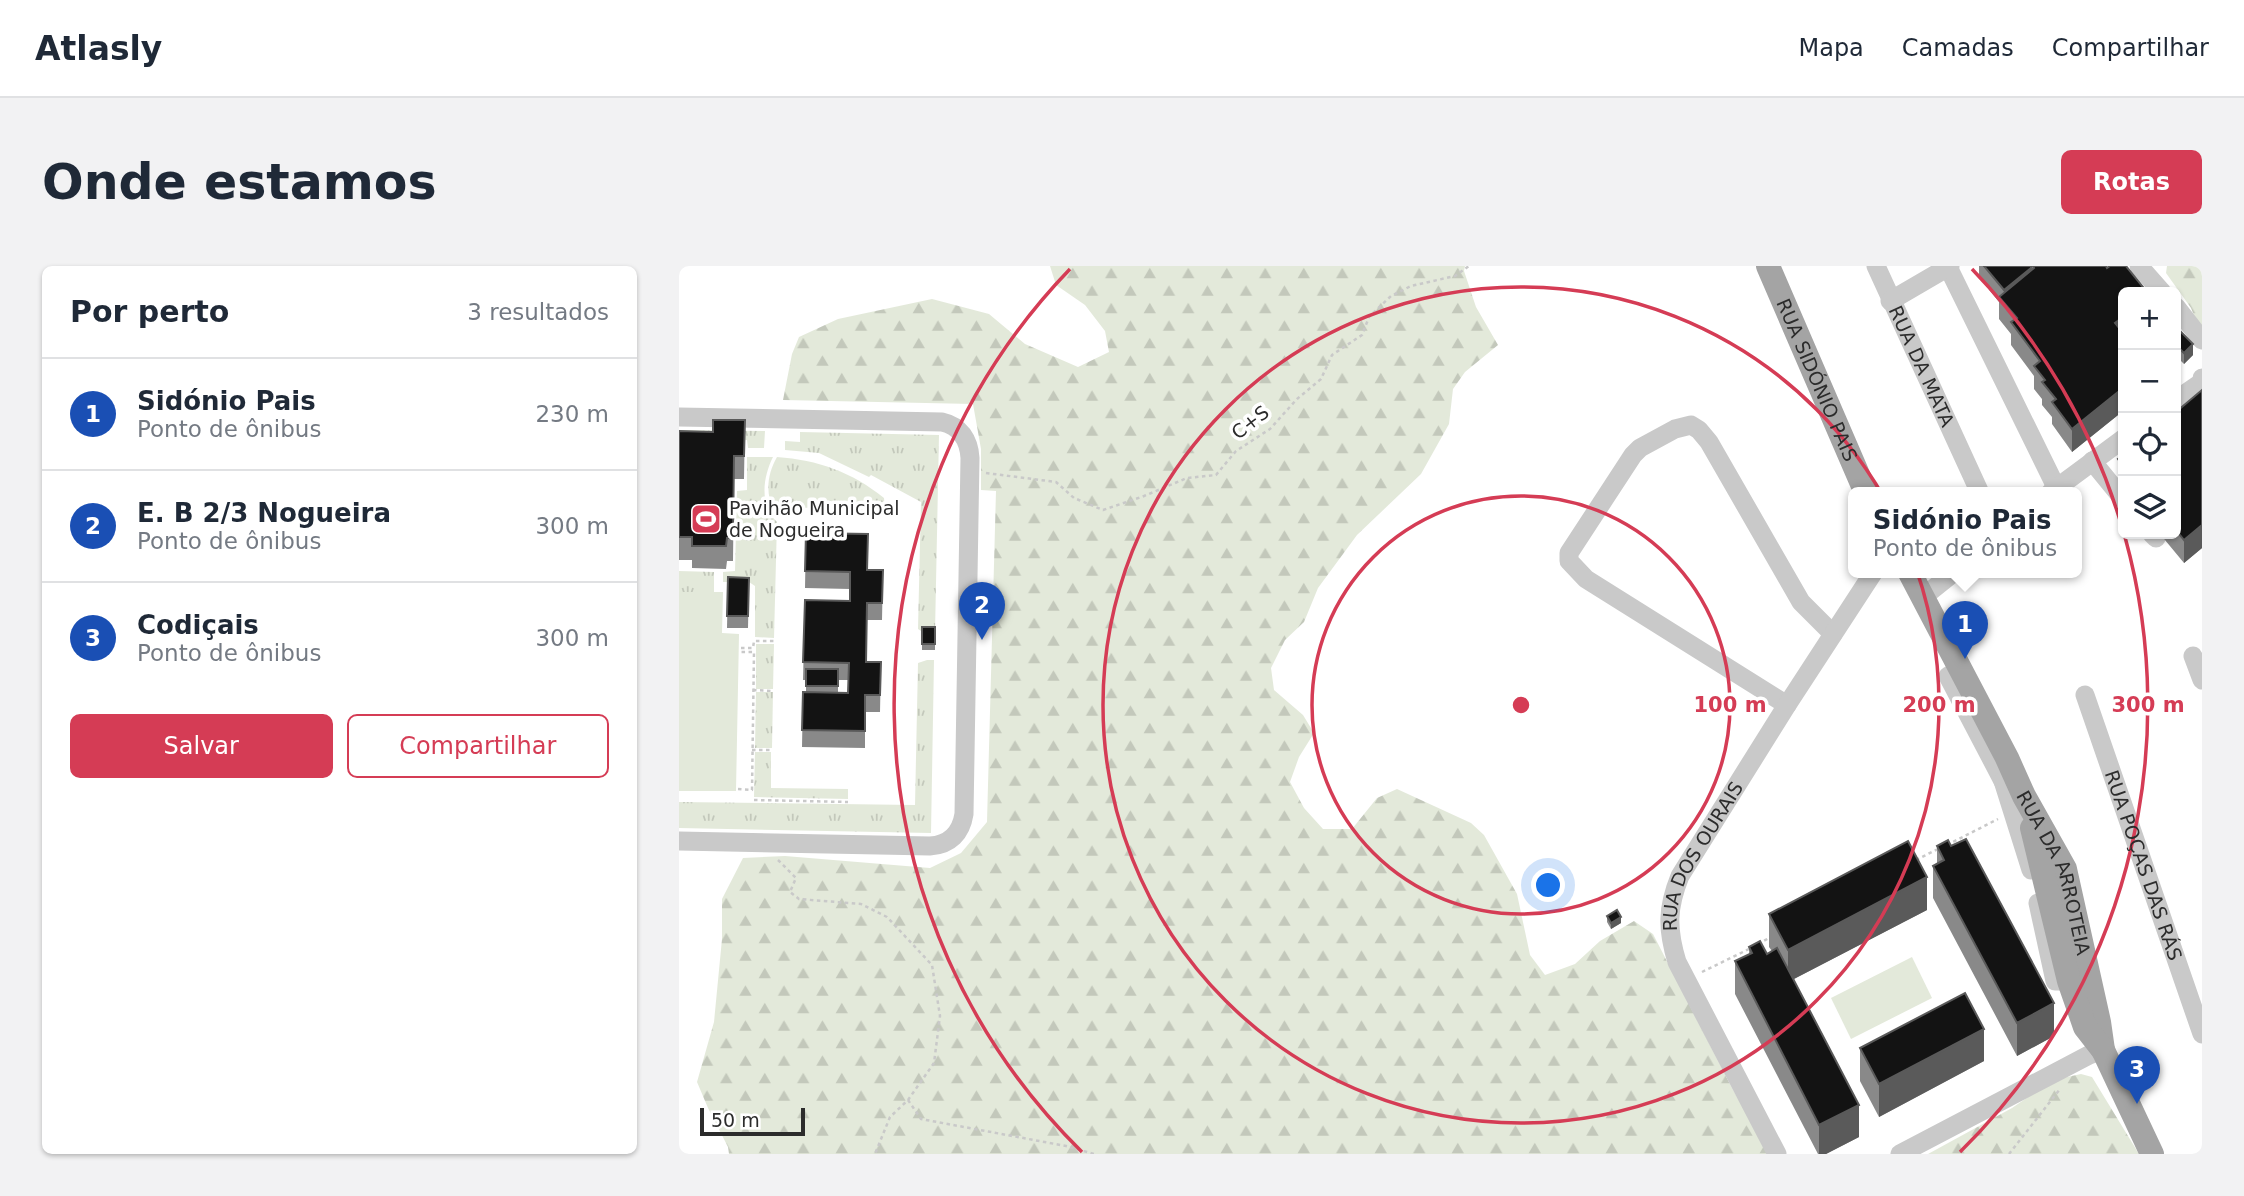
<!DOCTYPE html>
<html lang="pt">
<meta charset="utf-8">
<style>
:root{--surface:#fff;--page:#f2f2f3;--text:#1f2937;--muted:#747a83;--line:#e0e1e3;--accent:#d53c55}
body{margin:0;font-family:"DejaVu Sans",sans-serif;background:var(--page);color:var(--text)}
.controls{position:absolute;right:21px;top:21px;display:grid;overflow:hidden;border-radius:10px;box-shadow:0 2px 5px #0004}
.controls button{width:63px;height:63px;display:grid;place-items:center;padding:0;border:0;border-bottom:2px solid var(--line);background:var(--surface);color:var(--text);font:35px sans-serif}
.scale{position:absolute;left:21px;bottom:18px;width:105px;box-sizing:border-box;padding-left:7px;border:4px solid #2c2c2c;border-top:0;font-size:19px;line-height:24px;white-space:nowrap;color:#2c2c2c;-webkit-text-stroke:5px #fff;paint-order:stroke}
.you{position:absolute;left:870px;top:620px;width:24px;height:24px;margin:-18px;border:5px solid #fff;border-radius:50%;background:#1a73e8;box-shadow:0 0 0 10px #1a73e833}
.badge{display:grid;place-items:center;width:46px;height:46px;border-radius:50%;background:var(--accent);color:#fff;font-size:23px;font-weight:700}
.pin{position:absolute;translate:-50% -58px;filter:drop-shadow(0 2px 4px #0008)}
.pin::after{content:'';position:absolute;top:37px;width:24px;height:21px;background:inherit;clip-path:polygon(0 0,100% 0,50% 100%)}
.popup{position:absolute;left:1169px;top:221px;width:234px;height:91px;box-sizing:border-box;display:grid;place-content:center;border-radius:10px;background:var(--surface);filter:drop-shadow(0 2px 5px #0005);font-size:23px;white-space:nowrap;color:var(--muted)}
.popup b{font-size:26px;color:var(--text)}
.popup::after{content:'';position:absolute;left:50%;top:100%;margin-left:-14px;border:14px solid transparent;border-top-color:var(--surface)}
.list{margin:0;padding:0;list-style:none}
h2{display:flex;justify-content:space-between;align-items:center;height:91px;margin:0;padding:0 28px;font-size:30px}
h2 small{font-size:23px;font-weight:400;color:var(--muted)}
.list li{display:grid;grid-template-columns:46px 1fr auto;gap:21px;align-items:center;box-sizing:border-box;height:112px;padding:0 28px;border-top:2px solid var(--line)}
.list b{display:block;font-size:26px;white-space:nowrap}
.list p{margin:0;font-size:23px;white-space:nowrap;color:var(--muted)}
.list em{font-size:23px;font-style:normal;color:var(--muted)}
.actions{display:flex;gap:14px;padding:21px 28px}
.actions a{flex:1;padding:16px 0;border:2px solid var(--accent);border-radius:10px;text-align:center;font-size:24px;color:var(--accent)}
.actions .main{background:var(--accent);color:#fff}
.icon{flex:none;width:38px;height:38px;fill:none;stroke:currentColor;stroke-width:2;stroke-linecap:round;stroke-linejoin:round}
.map{position:relative;flex:none;width:1523px;height:888px;overflow:hidden;border-radius:10px}
header{display:flex;align-items:center;gap:42px;box-sizing:border-box;height:98px;padding:0 35px;background:var(--surface);border-bottom:2px solid var(--line)}
header strong{font-size:33px}
nav{display:flex;gap:38px;margin-inline-start:auto;font-size:24px}
.intro{display:flex;align-items:center;justify-content:space-between;box-sizing:border-box;height:168px;padding:0 42px}
h1{margin:0;font-size:49px}
.button{padding:18px 32px;border-radius:10px;background:var(--accent);color:#fff;font-size:24px;font-weight:700}
main{display:flex;gap:42px;padding:0 42px}
aside{flex:1;background:var(--surface);border-radius:10px;box-shadow:0 2px 5px #0004}
.map>svg:first-child{display:block}
.grass{fill:url(#grass-tufts)}
.forest{fill:url(#forest-firs)}
.pitch{fill:#e3e9da}
.lines{fill:none;stroke-linecap:round;stroke-linejoin:round}
.path{stroke:#c9c9c9;stroke-width:2.5;stroke-dasharray:3.5 3.5;stroke-linecap:butt}
.minor{stroke:#c9c9c9;stroke-width:19}
.major{stroke:#a4a4a4;stroke-width:24}
.wall{fill:#898989;fill-rule:evenodd}
.shaded-wall{fill:#5a5a5a}
.building{fill:#131313;stroke:#5a5a5a;stroke-width:2}
.ring{fill:none;stroke:#d53c55;stroke-width:3.5}
.labels{text-anchor:middle;stroke-width:7;stroke-linejoin:round;paint-order:stroke}
.street-label{font-size:19px;fill:#2c2c2c;stroke:#fff}
.poi-label{font-size:19px;fill:#2c2c2c;stroke:#fff;text-anchor:start}
.centre{fill:#d53c55;stroke:#fff;stroke-width:3.5}
.ring-label{font-size:21px;text-anchor:middle;font-weight:bold;fill:#d53c55;stroke:#fff;stroke-width:7;stroke-linejoin:round;paint-order:stroke}
</style>
<header>
<strong>Atlasly</strong>
<nav><a>Mapa</a><a>Camadas</a><a>Compartilhar</a></nav>
</header>
<div class="intro"><h1>Onde estamos</h1><a class="button">Rotas</a></div>
<main>
<aside>
<h2>Por perto<small>3 resultados</small></h2>
<ul class="list">
<li><span class="badge" style="background:#1a4fb4">1</span><div><b>Sidónio Pais</b><p>Ponto de ônibus</p></div><em>230 m</em></li>
<li><span class="badge" style="background:#1a4fb4">2</span><div><b>E. B 2/3 Nogueira</b><p>Ponto de ônibus</p></div><em>300 m</em></li>
<li><span class="badge" style="background:#1a4fb4">3</span><div><b>Codiçais</b><p>Ponto de ônibus</p></div><em>300 m</em></li>
</ul>
<div class="actions"><a class="main">Salvar</a><a>Compartilhar</a></div>
</aside>
<div class="map">
<svg width="1523" height="888" viewBox="0 0 1523 888">
<defs>
<pattern id="grass-tufts" width="24" height="20" patternUnits="userSpaceOnUse" patternTransform="scale(1.75)"><rect width="24" height="20" fill="#e3e9da"/><path d="M3 7l-1-3M5 7V3M7 7l1-3M15 17l-1-3M17 17v-4M19 17l1-3" fill="none" stroke="#c3c8bb"/></pattern>
<pattern id="forest-firs" width="22" height="20" patternUnits="userSpaceOnUse" patternTransform="scale(1.75)"><rect width="22" height="20" fill="#e3e9da"/><path d="M5 1l3.5 6h-7zM16 11l3.5 6h-7z" fill="#c3c8bb"/></pattern>
</defs>
<rect width="100%" height="100%" fill="#fff"/>
<g class="grass">
<polygon points="0,164 86,165 85,182 69,182 68,174 0,173"/>
<polygon points="121,166 260,169 256,367 245,367 239,363 242,236 192,209 190,211 140,187 106,184 106,175 121,176"/>
<path d="M68,191H94C84,211 80,239 98,256L95,372L76,371V320L70,316H44V306L56,305L58,225L68,224Z"/>
<path d="M98,191C139,194 173,206 205,232L206,244L99,241L98,250C86,232 87,210 98,191Z"/>
<polygon points="0,305 35,306 35,326 0,326"/>
<polygon points="77,378 95,378 94,423 77,423"/>
<polygon points="248,394 255,394 252,567 0,562 0,536 236,539 239,397"/>
<polygon points="77,426 94,426 93,482 76,482"/>
<polygon points="76,486 92,486 92,522 169,523 169,533 75,531"/>
</g>
<g class="forest">
<polygon points="371,0 786,0 785,5 797,41 819,79 786,106 774,123 770,158 742,208 678,269 639,322 625,356 606,374 592,402 595,424 624,449 635,467 620,491 611,516 625,542 644,563 673,563 698,532 718,523 792,557 805,569 838,628 851,689 866,709 896,698 921,675 955,655 974,668 1054,824 1091,888 50,888 49,881 29,842 18,816 35,756 43,673 43,633 64,592 106,590 251,602 282,587 308,556 317,225 302,224 302,183 294,138 104,134 113,88 120,71 159,53 253,33 310,48 346,78 399,101 430,86 426,65 406,39 377,19"/>
<polygon points="1488,0 1523,0 1523,70 1512,42 1487,7"/>
<polygon points="1402,808 1413,811 1460,888 1249,888 1333,842 1374,814"/>
</g>
<g class="pitch">
<polygon points="0,326 44,326 43,367 60,368 57,525 0,525"/>
<polygon points="1233,691 1253,732 1172,773 1152,732"/>
</g>
<g class="lines">
<g class="path">
<polyline points="307,207 377,216 395,232 424,244 465,230 508,212 537,209 557,185 591,163 618,133 642,113 653,89 683,69 690,51 712,30 732,20 776,10 790,0"/>
<polyline points="62,382 74,382 75,375 95,375"/>
<polyline points="74,424 94,425"/>
<polyline points="73,484 93,484"/>
<polyline points="59,523 73,524 75,386 61,386"/>
<polyline points="75,534 169,536"/>
<polyline points="1268,579 1319,553"/>
<polyline points="99,594 117,612 111,626 120,633 182,638 208,651 253,699 261,750 255,797 229,834 211,851 196,888"/>
<polyline points="1237,594 1259,583"/>
<polyline points="1079,678 1092,671"/>
<polyline points="1023,706 1070,683"/>
<polyline points="229,834 242,853 387,880 415,888"/>
<polyline points="1330,888 1381,823"/>
</g>
<g class="minor">
<path id="s1" d="M1197,0L1301,227"/>
<polyline points="1460,0 1483,26"/>
<polyline points="1269,1 1377,221"/>
<polyline points="1211,35 1271,0"/>
<polyline points="1497,41 1523,74"/>
<polyline points="1497,134 1523,116 1523,112"/>
<path d="M0,151L263,156C281,160 290,174 291,192L285,548C282,567 271,579 251,580L0,575"/>
<polyline points="1413,195 1444,233"/>
<polyline points="1371,227 1444,173"/>
<polyline points="1473,268 1477,272"/>
<polyline points="1244,331 1274,307"/>
<polyline points="1514,390 1523,414"/>
<polyline points="1282,403 1269,410 1324,515 1336,512"/>
<path id="s2" d="M1406,429L1523,768"/>
<polyline points="1108,439 907,313 890,295 890,287 954,189 961,182 996,163 1012,159 1020,164 1030,176 1122,336 1154,368"/>
<polyline points="1324,515 1352,604"/>
<polyline points="1359,637 1376,715 1390,715"/>
<path id="s3" d="M1098,888L998,696C988,663 988,642 1001,610L1108,439L1194,307"/>
<polyline points="1221,888 1410,789 1424,784"/>
</g>
<g class="major">
<path id="s4" d="M1089,0L1187,227"/>
<path id="s5" d="M1231,307L1328,492L1345,530L1386,603L1420,756L1424,784"/>
<polyline points="1353,562 1390,715 1406,761 1424,784 1473,888"/>
</g>
</g>
<g class="wall">
<polygon points="1300,0 1427,0 1444,26 1444,145 1393,186 1373,158 1373,151 1363,139 1363,133 1355,123 1355,110 1332,79 1332,68 1320,53 1320,36 1300,11"/>
<polygon points="1497,61 1514,89 1505,98 1497,90"/>
<polygon points="1523,124 1523,282 1505,297 1481,268 1497,268 1497,146"/>
<polygon points="66,154 65,213 55,213 54,295 48,295 47,303 13,302 13,294 0,294 0,165 34,166"/>
<polygon points="1444,189 1444,223 1439,216 1439,193"/>
<path d="M127,267L189,304H204L203,354H188L187,396H202L201,446H186V482L123,481L124,426H127V414H124L126,334L171,335V323L126,322ZM159,414H169V427L159,426Z"/>
<polygon points="49,311 70,312 69,362 48,362"/>
<rect x="243" y="361" width="13" height="23"/>
<polygon points="1258,580 1375,770 1338,790 1254,632 1254,600 1258,598"/>
<polygon points="1248,644 1115,713 1180,871 1147,888 1139,888 1056,728 1056,695 1070,688 1070,681 1088,688 1093,685 1090,681 1090,648"/>
<polygon points="928,650 942,657 932,663 928,656"/>
<polygon points="1181,782 1305,795 1200,851 1181,815"/>
</g>
<g class="shaded-wall">
<polygon points="1352,2 1352,20 1325,36 1325,24"/>
<polygon points="1444,51 1444,73 1436,57"/>
<polygon points="1514,78 1514,89 1505,98 1505,87"/>
<polygon points="1444,122 1444,145 1393,186 1393,163"/>
<polygon points="1523,259 1523,282 1505,297 1505,274"/>
<polygon points="1248,611 1248,644 1109,716 1109,684"/>
<polygon points="942,651 942,657 932,663 932,657"/>
<polygon points="1375,737 1375,770 1338,790 1338,757"/>
<polygon points="1305,763 1305,795 1200,851 1200,818"/>
<polygon points="1180,839 1180,871 1147,888 1140,888 1140,859"/>
</g>
<g class="building">
<polygon points="1305,0 1352,0 1352,2 1325,24"/>
<polygon points="1354,0 1427,0 1428,2 1431,0 1447,0 1468,26 1444,26 1444,51 1436,57 1444,67 1444,122 1393,163 1373,136 1377,133 1363,116 1366,114 1355,100 1361,95 1332,56 1338,52 1320,31 1355,2"/>
<polygon points="1497,61 1514,78 1505,87 1497,79"/>
<polygon points="1523,124 1523,259 1505,274 1497,264 1497,146"/>
<polygon points="34,154 66,154 65,190 55,190 54,272 48,272 47,280 13,280 13,271 0,271 0,165 34,166"/>
<polygon points="1444,189 1444,200 1439,193"/>
<polygon points="127,267 189,268 188,304 204,304 203,337 188,337 187,396 202,396 201,429 186,429 186,465 123,464 124,426 169,427 170,397 124,396 126,334 171,335 171,306 126,305"/>
<polygon points="49,311 70,312 69,350 48,350"/>
<rect x="243" y="361" width="13" height="17"/>
<rect x="127" y="403" width="32" height="17"/>
<polygon points="1287,573 1375,737 1338,757 1254,600 1265,594 1258,580 1269,574 1272,580"/>
<polygon points="1229,575 1248,611 1109,684 1090,648"/>
<polygon points="938,644 942,651 932,657 928,650"/>
<polygon points="1081,675 1088,688 1098,682 1180,839 1140,859 1056,695 1073,687 1070,681"/>
<polygon points="1286,727 1305,763 1200,818 1181,782"/>
</g>
<g class="ring">
<circle cx="842" cy="439" r="209"/>
<circle cx="842" cy="439" r="418"/>
<path d="M403 886A627 627 0 0 1 391 3M1293 3A627 627 0 0 1 1443 261M1446 271A627 627 0 0 1 1281 886"/>
</g>
<defs>
<g id="stadium-square" transform="scale(1.575)"><rect x="-9" y="-9" width="18" height="18" rx="4" fill="#d53c55" stroke="#fff"/><path d="M0-5a6.5 5 0 1 0 0 10a6.5 5 0 1 0 0-10ZM-3.5-1.8h7v3.6h-7Z" fill="#fff"/></g>
</defs>
<g fill-rule="evenodd">
<use href="#stadium-square" x="27" y="253"/>
</g>
<g class="labels">
<g class="street-label">
<text dy="7" stroke="none"><textPath href="#s1" startOffset="110">RUA DA MATA</textPath></text>
<text dy="7" stroke="none"><textPath href="#s4" startOffset="124">RUA SIDÓNIO PAIS</textPath></text>
<text transform="translate(571 156) rotate(-38)" y="7">C+S</text>
<text dy="7" stroke="none"><textPath href="#s3" startOffset="331">RUA DOS OURAIS</textPath></text>
<text dy="7" stroke="none"><textPath href="#s2" startOffset="180">RUA POÇAS DAS RÁS</textPath></text>
<text dy="7" stroke="none"><textPath href="#s5" startOffset="334">RUA DA ARROTEIA</textPath></text>
</g>
<g class="poi-label">
<text x="50" y="249">Pavihão Municipal<tspan x="50" dy="22">de Nogueira</tspan></text>
</g>
</g>
<circle cx="842" cy="439" r="10" class="centre"/>
<g class="ring-label">
<text x="1051" y="446">100 m</text>
<text x="1260" y="446">200 m</text>
<text x="1469" y="446">300 m</text>
</g>
</svg>
<div class="controls">
<button>+</button>
<button>−</button>
<button><svg class="icon" aria-label="locate" viewBox="0 0 24 24"><circle cx="12" cy="12" r="6"/><path d="M12 2v4M12 18v4M2 12h4M18 12h4"/></svg></button>
<button><svg class="icon" aria-label="layers" viewBox="0 0 24 24"><path d="M12 4l9 5-9 5-9-5zM3 14l9 5 9-5"/></svg></button>
</div>
<div class="scale">50 m</div>
<div class="you"></div>
<div class="pin badge" style="left:1286px;top:393px;background:#1a4fb4">1</div>
<div class="popup"><b>Sidónio Pais</b>Ponto de ônibus</div>
<div class="pin badge" style="left:303px;top:374px;background:#1a4fb4">2</div>
<div class="pin badge" style="left:1458px;top:838px;background:#1a4fb4">3</div>
</div>
</main>
